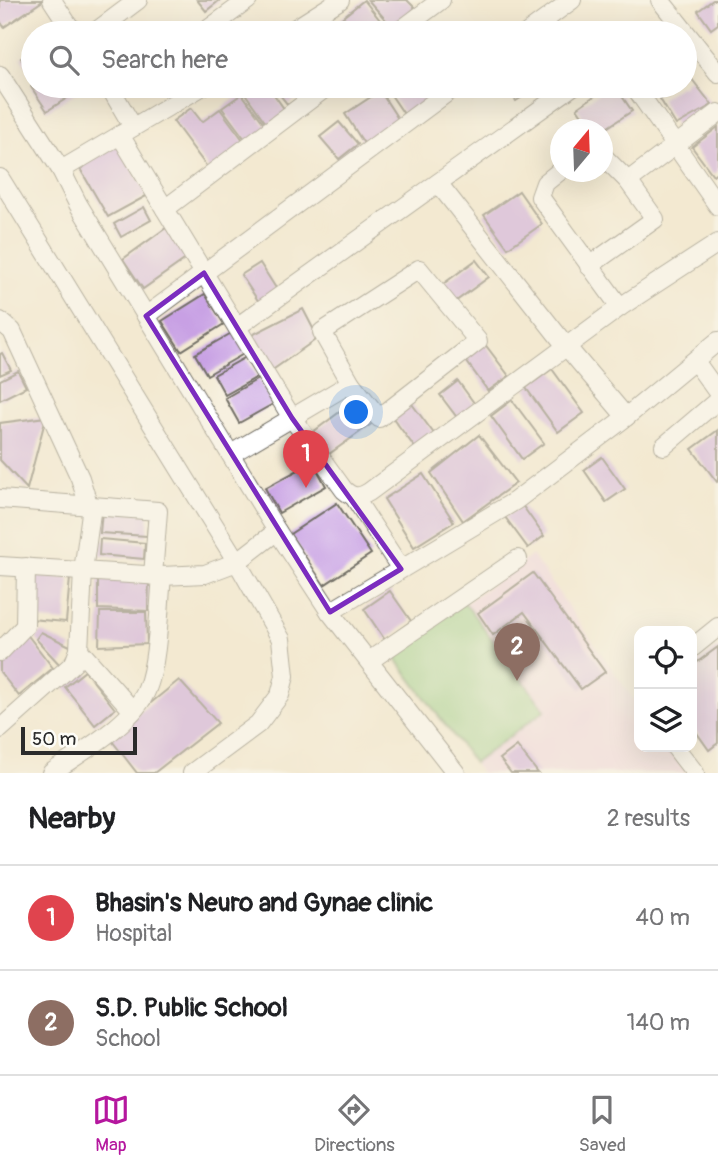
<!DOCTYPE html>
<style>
:root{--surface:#fff;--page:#f6f6f6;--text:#202124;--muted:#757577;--line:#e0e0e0;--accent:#b5179e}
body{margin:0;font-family:Pangolin,sans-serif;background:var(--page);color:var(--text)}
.controls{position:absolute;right:21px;bottom:21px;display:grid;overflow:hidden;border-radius:14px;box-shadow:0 7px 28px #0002}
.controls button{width:63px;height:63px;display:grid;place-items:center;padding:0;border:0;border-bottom:2px solid var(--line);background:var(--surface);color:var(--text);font:35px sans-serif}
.compass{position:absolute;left:550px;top:119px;width:63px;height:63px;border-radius:50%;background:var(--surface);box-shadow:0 7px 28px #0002;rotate:19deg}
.scale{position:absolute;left:21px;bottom:18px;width:116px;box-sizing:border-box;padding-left:7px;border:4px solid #2b2b2b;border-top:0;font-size:19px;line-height:24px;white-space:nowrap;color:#2b2b2b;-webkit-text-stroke:5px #fdfcf7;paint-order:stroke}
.you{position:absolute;left:357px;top:413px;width:24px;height:24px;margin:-18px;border:5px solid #fff;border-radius:50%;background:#1a73e8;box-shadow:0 0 0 10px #1a73e833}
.badge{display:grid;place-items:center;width:46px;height:46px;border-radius:50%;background:var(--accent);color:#fff;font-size:23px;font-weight:700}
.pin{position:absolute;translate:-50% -58px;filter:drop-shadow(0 2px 4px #0008)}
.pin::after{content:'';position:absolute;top:37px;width:24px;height:21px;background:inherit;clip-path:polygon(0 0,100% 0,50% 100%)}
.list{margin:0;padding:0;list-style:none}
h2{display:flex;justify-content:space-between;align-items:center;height:91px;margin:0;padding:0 28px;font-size:30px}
h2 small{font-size:23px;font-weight:400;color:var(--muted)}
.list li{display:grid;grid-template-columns:46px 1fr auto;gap:21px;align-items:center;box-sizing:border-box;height:105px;padding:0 28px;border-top:2px solid var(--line)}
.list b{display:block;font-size:26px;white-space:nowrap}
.list p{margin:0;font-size:23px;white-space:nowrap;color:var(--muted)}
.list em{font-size:23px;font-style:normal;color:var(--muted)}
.icon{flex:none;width:38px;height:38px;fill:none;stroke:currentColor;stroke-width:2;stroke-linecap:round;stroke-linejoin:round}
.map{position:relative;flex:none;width:718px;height:773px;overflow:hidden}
.search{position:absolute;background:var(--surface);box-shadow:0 7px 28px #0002;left:21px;right:21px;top:21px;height:77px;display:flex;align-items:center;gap:18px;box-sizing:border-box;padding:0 24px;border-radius:38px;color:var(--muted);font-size:26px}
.sheet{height:301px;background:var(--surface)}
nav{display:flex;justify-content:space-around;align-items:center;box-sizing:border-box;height:98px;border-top:2px solid var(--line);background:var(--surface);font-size:19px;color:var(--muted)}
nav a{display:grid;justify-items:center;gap:4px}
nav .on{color:var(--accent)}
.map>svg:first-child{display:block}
.built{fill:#efd0e6}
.green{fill:#90cb80;stroke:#5e7b56;stroke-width:2}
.building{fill:#c8a0e4}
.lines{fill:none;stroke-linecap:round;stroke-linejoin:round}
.minor-casing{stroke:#716e65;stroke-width:20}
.minor{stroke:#fff;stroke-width:18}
.marked{fill:none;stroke:#7b2cbf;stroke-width:5;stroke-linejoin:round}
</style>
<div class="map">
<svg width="718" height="773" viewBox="0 0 718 773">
<rect width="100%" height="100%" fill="#fdfcf7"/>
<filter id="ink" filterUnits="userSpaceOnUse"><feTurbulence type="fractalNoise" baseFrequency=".0143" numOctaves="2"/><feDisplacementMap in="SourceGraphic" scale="14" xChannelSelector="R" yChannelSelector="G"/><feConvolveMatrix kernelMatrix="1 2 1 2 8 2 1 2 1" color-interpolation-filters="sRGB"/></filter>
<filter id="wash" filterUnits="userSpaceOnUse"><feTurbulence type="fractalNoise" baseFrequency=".00686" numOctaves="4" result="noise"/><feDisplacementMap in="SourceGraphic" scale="28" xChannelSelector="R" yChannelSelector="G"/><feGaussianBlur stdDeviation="1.57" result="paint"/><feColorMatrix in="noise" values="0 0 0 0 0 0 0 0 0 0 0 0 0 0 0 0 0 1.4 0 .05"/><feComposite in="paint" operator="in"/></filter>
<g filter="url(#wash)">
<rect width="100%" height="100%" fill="#f3e9d1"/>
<polygon class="built" points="532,555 639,707 639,747 667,747 686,773 481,773 393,655"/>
<polygon class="green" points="464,602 545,710 474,763 393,655"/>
<g id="blocks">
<g class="building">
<polygon points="0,0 44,0 4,27 0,21"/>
<polygon points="197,0 220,0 206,11"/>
<polygon points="364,0 387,29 383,33 323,33"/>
<polygon points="368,0 407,0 415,8 393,28"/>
<polygon points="713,0 718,0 718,24 711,29 698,11"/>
<polygon points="33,50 33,77 21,58"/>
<polygon points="691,78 712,105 676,125 660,99 679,86 685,86 685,82"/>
<polygon points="32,86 86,86 47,111 31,87"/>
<polygon points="252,86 268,86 287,113 268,126 244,92"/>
<polygon points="273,86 314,86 288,105"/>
<polygon points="385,86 439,86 443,92 406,117"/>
<polygon points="506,86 540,86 516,101"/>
<polygon points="609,86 615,86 632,111 602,131 592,130 577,108"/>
<polygon points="380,91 400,122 365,145 345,114"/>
<polygon points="242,94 268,129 248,143 222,108"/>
<polygon points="191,108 202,122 220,109 246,144 210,171 173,121"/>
<polygon points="339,122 358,144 339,159 320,137"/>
<polygon points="718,127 718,171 713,175 692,147"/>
<polygon points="118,144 148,195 108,217 79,167"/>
<polygon points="519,191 542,224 508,248 484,215"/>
<polygon points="144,207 151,220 121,237 114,224"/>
<polygon points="166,228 187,258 143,289 123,259"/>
<polygon points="476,260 489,277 452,304 439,287"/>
<polygon points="260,263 279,293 261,305 241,275"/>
<polygon points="205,294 224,324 181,351 162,321"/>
<polygon points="303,309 318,338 271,371 252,335"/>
<polygon points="235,331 247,352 207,375 195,354"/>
<polygon points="484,343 509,376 488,391 464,358"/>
<polygon points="2,353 11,370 0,375 0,354"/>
<polygon points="246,357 257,377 225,395 214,375"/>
<polygon points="552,369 584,413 558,432 526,388"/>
<polygon points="18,371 26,387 0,400 0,380"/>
<polygon points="258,379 273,404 239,423 225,398"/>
<polygon points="458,381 477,407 459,420 440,395"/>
<polygon points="357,399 374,422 329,454 313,432"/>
<polygon points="409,400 435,435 416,449 390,414"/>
<polygon points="512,400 544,443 522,459 491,416"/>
<polygon points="46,417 27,489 0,460 0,423"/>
<polygon points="718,430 718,481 717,482 692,449"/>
<polygon points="479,435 516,483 463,521 431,473"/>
<polygon points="602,457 625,489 606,502 584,470"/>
<polygon points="313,462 326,486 279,513 265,488"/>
<polygon points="423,474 454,522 414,547 384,499"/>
<polygon points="337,503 371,554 324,585 290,534"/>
<polygon points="522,505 544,536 528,548 505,517"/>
<polygon points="102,510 149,514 147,536 100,533"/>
<polygon points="100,539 145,543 144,559 99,555"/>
<polygon points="533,573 605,672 581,689 524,612 493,635 478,613"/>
<polygon points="34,576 70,578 66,622 30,619"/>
<polygon points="98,579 149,581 148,611 98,609"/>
<polygon points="390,591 411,621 385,640 364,609"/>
<polygon points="100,612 146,612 147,644 99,646"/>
<polygon points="41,632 72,647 61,666 36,639"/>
<polygon points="26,633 53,668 19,696 0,672 0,654"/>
<polygon points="718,647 718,743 709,750 692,726 692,666"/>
<polygon points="85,671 115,709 95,725 65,687"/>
<polygon points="179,680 218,723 154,773 137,773 109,737"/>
<polygon points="517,746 538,773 511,773 500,759"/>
</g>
</g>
</g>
<g filter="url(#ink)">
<use href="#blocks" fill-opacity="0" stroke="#716e65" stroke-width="2"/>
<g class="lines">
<g class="minor-casing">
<g id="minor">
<polyline points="52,0 69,26 78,33"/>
<polyline points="660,0 718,73"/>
<polyline points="94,33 138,0"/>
<polyline points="203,33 248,0"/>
<polyline points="288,33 340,0"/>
<polyline points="397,33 441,0"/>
<polyline points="527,33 572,0"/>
<polyline points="0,75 61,170 78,204 277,531 330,612 456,773"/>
<polyline points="109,86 133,127"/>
<polyline points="634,86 718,206"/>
<path d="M120,135L292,418L344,490C353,498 359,498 369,492L620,307L718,243"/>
<polyline points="61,170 203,86"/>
<polyline points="560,171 545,183 540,197 620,307"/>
<polyline points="0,178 237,562 281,639 285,676 280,695 258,724 192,773"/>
<polyline points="628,181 718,113"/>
<polyline points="438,183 566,346 626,417"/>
<polyline points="165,209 328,86"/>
<polyline points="589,266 655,219 628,181 602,155"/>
<polygon points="419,269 478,341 379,418 351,383 322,332"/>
<polyline points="146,316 456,86"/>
<polyline points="0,321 12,331 80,478 91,513 83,571 79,650 74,663 0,729"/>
<polyline points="237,327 573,86"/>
<polyline points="695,361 718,393"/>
<polyline points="664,446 718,400"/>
<polyline points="231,454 351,383"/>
<polyline points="354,497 401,569"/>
<polyline points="0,499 158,511 153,576"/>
<polyline points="0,566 162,576 205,574 237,562 277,531"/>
<polyline points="330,612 515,501 626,417 718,341"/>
<polyline points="692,648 718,627"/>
<polyline points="79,650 133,711"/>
<polyline points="0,652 25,626 26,567"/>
<polyline points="369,661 518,559"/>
<polyline points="675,747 695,773"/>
<path d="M51,773C81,752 134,723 147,689C158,662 159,607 162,576"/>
</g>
</g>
<use href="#minor" class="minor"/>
</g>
</g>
<path d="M0 0H718V773H0ZM204,273L292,418L401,569L330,612L146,316Z" fill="#f3e9d1" fill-opacity=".55" fill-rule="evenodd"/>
<path class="marked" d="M204,273L292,418L401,569L330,612L146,316Z"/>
</svg>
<div class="controls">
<button><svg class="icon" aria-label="locate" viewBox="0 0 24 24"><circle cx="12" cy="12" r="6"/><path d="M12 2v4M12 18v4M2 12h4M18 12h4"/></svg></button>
<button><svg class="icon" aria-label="layers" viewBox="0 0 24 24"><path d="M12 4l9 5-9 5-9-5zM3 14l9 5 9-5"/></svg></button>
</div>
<svg class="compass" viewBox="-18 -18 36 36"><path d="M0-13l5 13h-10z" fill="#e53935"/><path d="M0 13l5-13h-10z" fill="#757577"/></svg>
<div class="scale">50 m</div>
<div class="you"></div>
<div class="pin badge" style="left:306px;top:488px;background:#e0444e">1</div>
<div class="pin badge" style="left:517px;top:681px;background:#8d6e63">2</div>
<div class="search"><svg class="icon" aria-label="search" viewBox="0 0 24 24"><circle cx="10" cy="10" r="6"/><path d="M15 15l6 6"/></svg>Search here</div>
</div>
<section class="sheet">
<h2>Nearby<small>2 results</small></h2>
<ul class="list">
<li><span class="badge" style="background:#e0444e">1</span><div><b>Bhasin's Neuro and Gynae clinic</b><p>Hospital</p></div><em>40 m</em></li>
<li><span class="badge" style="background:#8d6e63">2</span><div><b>S.D. Public School</b><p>School</p></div><em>140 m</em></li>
</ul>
</section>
<nav>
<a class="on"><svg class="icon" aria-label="map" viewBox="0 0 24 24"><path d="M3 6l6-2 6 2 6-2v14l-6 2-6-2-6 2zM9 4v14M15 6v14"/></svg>Map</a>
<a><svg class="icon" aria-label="directions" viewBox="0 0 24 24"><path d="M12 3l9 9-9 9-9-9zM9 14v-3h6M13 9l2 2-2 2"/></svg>Directions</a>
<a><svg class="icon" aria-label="saved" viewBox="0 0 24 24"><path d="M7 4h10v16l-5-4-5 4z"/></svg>Saved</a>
</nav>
